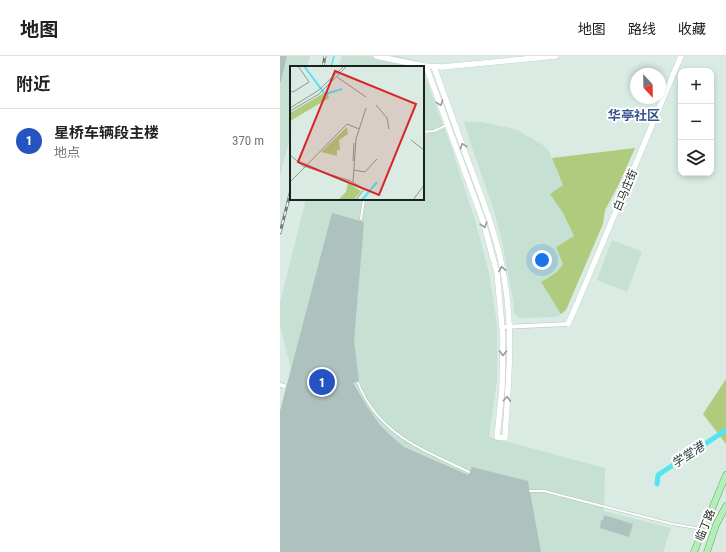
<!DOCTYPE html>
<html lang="zh">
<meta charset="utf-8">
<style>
:root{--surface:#fff;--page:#f2f2f2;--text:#222;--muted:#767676;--line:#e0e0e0;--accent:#2454c2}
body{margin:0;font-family:"Roboto Condensed","Noto Sans SC",sans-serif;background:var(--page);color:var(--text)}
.controls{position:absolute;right:12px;top:12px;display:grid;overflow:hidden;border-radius:8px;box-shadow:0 2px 6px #0003}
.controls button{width:36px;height:36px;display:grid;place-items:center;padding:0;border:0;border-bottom:1px solid var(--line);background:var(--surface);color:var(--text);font:20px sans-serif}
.compass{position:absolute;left:350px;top:12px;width:36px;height:36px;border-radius:50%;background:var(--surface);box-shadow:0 2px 6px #0003;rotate:158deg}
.you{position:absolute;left:262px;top:204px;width:14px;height:14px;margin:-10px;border:3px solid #fff;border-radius:50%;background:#1a73e8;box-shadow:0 0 0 6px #1a73e833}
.badge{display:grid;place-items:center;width:26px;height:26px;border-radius:50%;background:var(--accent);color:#fff;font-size:13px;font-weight:700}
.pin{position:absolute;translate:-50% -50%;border:2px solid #fff;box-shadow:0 1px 4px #0006}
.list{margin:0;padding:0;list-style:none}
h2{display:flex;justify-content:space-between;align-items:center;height:52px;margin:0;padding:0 16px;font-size:17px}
h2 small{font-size:13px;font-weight:400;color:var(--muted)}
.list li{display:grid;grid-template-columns:26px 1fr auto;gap:12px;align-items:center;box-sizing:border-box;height:64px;padding:0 16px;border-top:1px solid var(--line)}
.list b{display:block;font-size:15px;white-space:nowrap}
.list p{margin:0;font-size:13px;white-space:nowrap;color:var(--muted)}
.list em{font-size:13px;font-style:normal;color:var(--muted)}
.icon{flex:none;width:22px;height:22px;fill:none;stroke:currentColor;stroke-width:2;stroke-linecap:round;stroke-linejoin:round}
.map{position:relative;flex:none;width:446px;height:496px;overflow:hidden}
header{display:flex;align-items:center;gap:24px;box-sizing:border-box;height:56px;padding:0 20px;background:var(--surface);border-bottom:1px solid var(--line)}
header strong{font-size:19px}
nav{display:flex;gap:22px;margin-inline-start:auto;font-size:14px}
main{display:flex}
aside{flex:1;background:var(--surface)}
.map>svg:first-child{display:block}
.built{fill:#c6e0d4}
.green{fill:#afcc7e}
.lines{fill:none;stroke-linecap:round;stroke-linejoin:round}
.stream{stroke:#55e4f2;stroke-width:1.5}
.canal{stroke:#55e4f2;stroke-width:5}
.building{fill:#adc1be}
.lane-casing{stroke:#b2c3ba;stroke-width:3}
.street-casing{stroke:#b2c3ba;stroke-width:5}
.secondary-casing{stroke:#b2c3ba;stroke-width:6}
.primary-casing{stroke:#5da162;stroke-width:7}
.lane{stroke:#fff;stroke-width:2}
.street{stroke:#fff;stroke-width:4}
.secondary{stroke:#fff;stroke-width:5.5}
.primary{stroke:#b3f0b7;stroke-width:6}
.rail-casing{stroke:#727d77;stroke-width:3}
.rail{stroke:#fff;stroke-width:1.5;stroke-dasharray:4.5;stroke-linecap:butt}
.oneway{stroke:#989b9a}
.labels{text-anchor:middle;stroke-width:4;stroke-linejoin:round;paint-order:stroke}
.street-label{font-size:11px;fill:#1b211e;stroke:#fff}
.water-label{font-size:12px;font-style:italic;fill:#243c3f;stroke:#fff}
.quarter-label{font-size:13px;font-weight:bold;fill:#38548e;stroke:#fff}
.inset-river{fill:none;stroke:#55e4f2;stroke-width:2}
.inset-road{fill:none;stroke:#8d9a94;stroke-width:1}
.view{fill:#d62828;fill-opacity:0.15;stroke:#d62828;stroke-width:2}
.inset-edge{fill:none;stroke:#1b211e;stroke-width:2}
</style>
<header>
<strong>地图</strong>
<nav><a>地图</a><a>路线</a><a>收藏</a></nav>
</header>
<main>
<aside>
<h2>附近<small></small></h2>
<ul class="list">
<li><span class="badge">1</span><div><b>星桥车辆段主楼</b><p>地点</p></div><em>370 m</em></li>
</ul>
</aside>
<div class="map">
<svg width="446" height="496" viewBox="0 0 446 496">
<rect width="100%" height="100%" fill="#d9ebe2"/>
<g class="built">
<polygon points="0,0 30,0 27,11 11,11 11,78 0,119"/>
<polygon points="62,0 118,0 139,5 142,11 59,11"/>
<polygon points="143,15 172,93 195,164 209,217 217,269 217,324 209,381 325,412 324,455 391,472 383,496 0,496 0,356 11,313 0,269 0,247 26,143 143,143"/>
<polygon points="184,66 201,66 235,73 263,89 269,95 283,129 271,138 283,157 294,180 276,191 283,208 277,216 261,226 281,258 276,261 240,262 236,260 234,256 233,244 222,185 213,152 192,91"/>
<polygon points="332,184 362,196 347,236 317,224"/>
</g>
<g class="green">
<polygon points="355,92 339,128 325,154 323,168 286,254 281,258 261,226 277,216 283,208 276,191 294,180 283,157 270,138 283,129 272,102"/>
<polygon points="446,323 446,388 423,358"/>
</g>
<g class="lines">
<polyline class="stream" points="51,11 54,0"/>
<polyline class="canal" points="377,428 378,419 446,374"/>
</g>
<g class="building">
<polygon points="0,0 7,0 1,26 0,26"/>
<polygon points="52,157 84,166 74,285 79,325 73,327 88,352 100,369 110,379 124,391 188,419 192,411 248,425 261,496 0,496 0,355"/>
<polygon points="324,459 353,468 349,481 320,472 321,464 323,465"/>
</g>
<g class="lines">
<g class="lane-casing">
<g id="lane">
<polyline points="143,76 154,75 167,69"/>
<polyline points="81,163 84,143"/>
<path d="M78,327C99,379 142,393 189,416"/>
<polyline points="250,435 264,435 392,468 422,473"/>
</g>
</g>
<g class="street-casing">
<g id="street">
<polyline points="222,271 288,268"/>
<polyline points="0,329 4,330"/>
</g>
</g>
<g class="secondary-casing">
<g id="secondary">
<polyline points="96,0 144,10 162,11 276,0"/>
<path d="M146,10L203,165L217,217L223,282L222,333L217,381L225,382C228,332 233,282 226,233C220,188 204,147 188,105C177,74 165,42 154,11"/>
<polyline points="288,268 297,248 401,0"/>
</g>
</g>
<g class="primary-casing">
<g id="primary">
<polyline points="414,496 446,419"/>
<polyline points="427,496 436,469 446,450"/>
</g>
</g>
<use href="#lane" class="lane"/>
<use href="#street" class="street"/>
<use href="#secondary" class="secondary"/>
<use href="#primary" class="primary"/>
<g class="rail-casing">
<g id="rail">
<polyline points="43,11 45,0"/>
<polyline points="0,177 11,134"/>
</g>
</g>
<use href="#rail" class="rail"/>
</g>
<defs><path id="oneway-chevron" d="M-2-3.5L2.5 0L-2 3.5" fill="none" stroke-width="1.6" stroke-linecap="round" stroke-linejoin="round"/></defs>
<g class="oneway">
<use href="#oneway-chevron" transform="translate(160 47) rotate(70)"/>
<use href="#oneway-chevron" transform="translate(183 90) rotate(-110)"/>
<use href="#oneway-chevron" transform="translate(204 169) rotate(73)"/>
<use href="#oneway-chevron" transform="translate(222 213) rotate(-101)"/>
<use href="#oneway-chevron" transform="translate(223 297) rotate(91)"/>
<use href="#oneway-chevron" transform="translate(227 343) rotate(-86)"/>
</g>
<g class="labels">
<g class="street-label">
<text transform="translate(345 134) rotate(-67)" y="4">白马庄街</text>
<text transform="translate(425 469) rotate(-67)" y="4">临丁路</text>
</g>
<g class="water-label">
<text transform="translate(408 399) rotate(-33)" y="4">学堂港</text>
</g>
<g class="quarter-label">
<text x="354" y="64">华亭社区</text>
</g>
</g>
<g transform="translate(10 10)">
<rect width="134" height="134" fill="#d9ebe2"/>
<path d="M37,25L39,32L0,55V47ZM57,61L58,68L49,74L50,84H47V90L31,86ZM58,117L71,125L64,134H48L56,126Z" fill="#afcc7e"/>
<path class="inset-river" d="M14,0L35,28L52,23M72,134L87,116"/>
<path class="inset-road" d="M47,11L76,31M0,25L3,26L19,16L8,0M86,39L97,52L99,63M0,42L29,24L54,0M0,45L29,28L57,0M121,74L134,84M0,89L13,100L61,115L74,123M63,95L64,77M64,104L75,106L87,93M0,116L57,58L69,63M63,116L66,73L76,42M66,134L74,123M123,134L134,119"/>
<path class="view" d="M45,5L126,38L89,129L8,96Z"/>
<rect width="134" height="134" class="inset-edge"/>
</g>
</svg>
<div class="controls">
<button>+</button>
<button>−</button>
<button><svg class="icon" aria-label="layers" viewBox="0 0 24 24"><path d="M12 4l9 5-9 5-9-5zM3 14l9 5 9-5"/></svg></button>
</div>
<svg class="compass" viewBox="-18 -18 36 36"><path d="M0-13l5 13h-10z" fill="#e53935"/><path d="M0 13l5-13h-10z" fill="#767676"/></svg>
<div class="you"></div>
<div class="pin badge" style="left:42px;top:326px">1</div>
</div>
</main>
